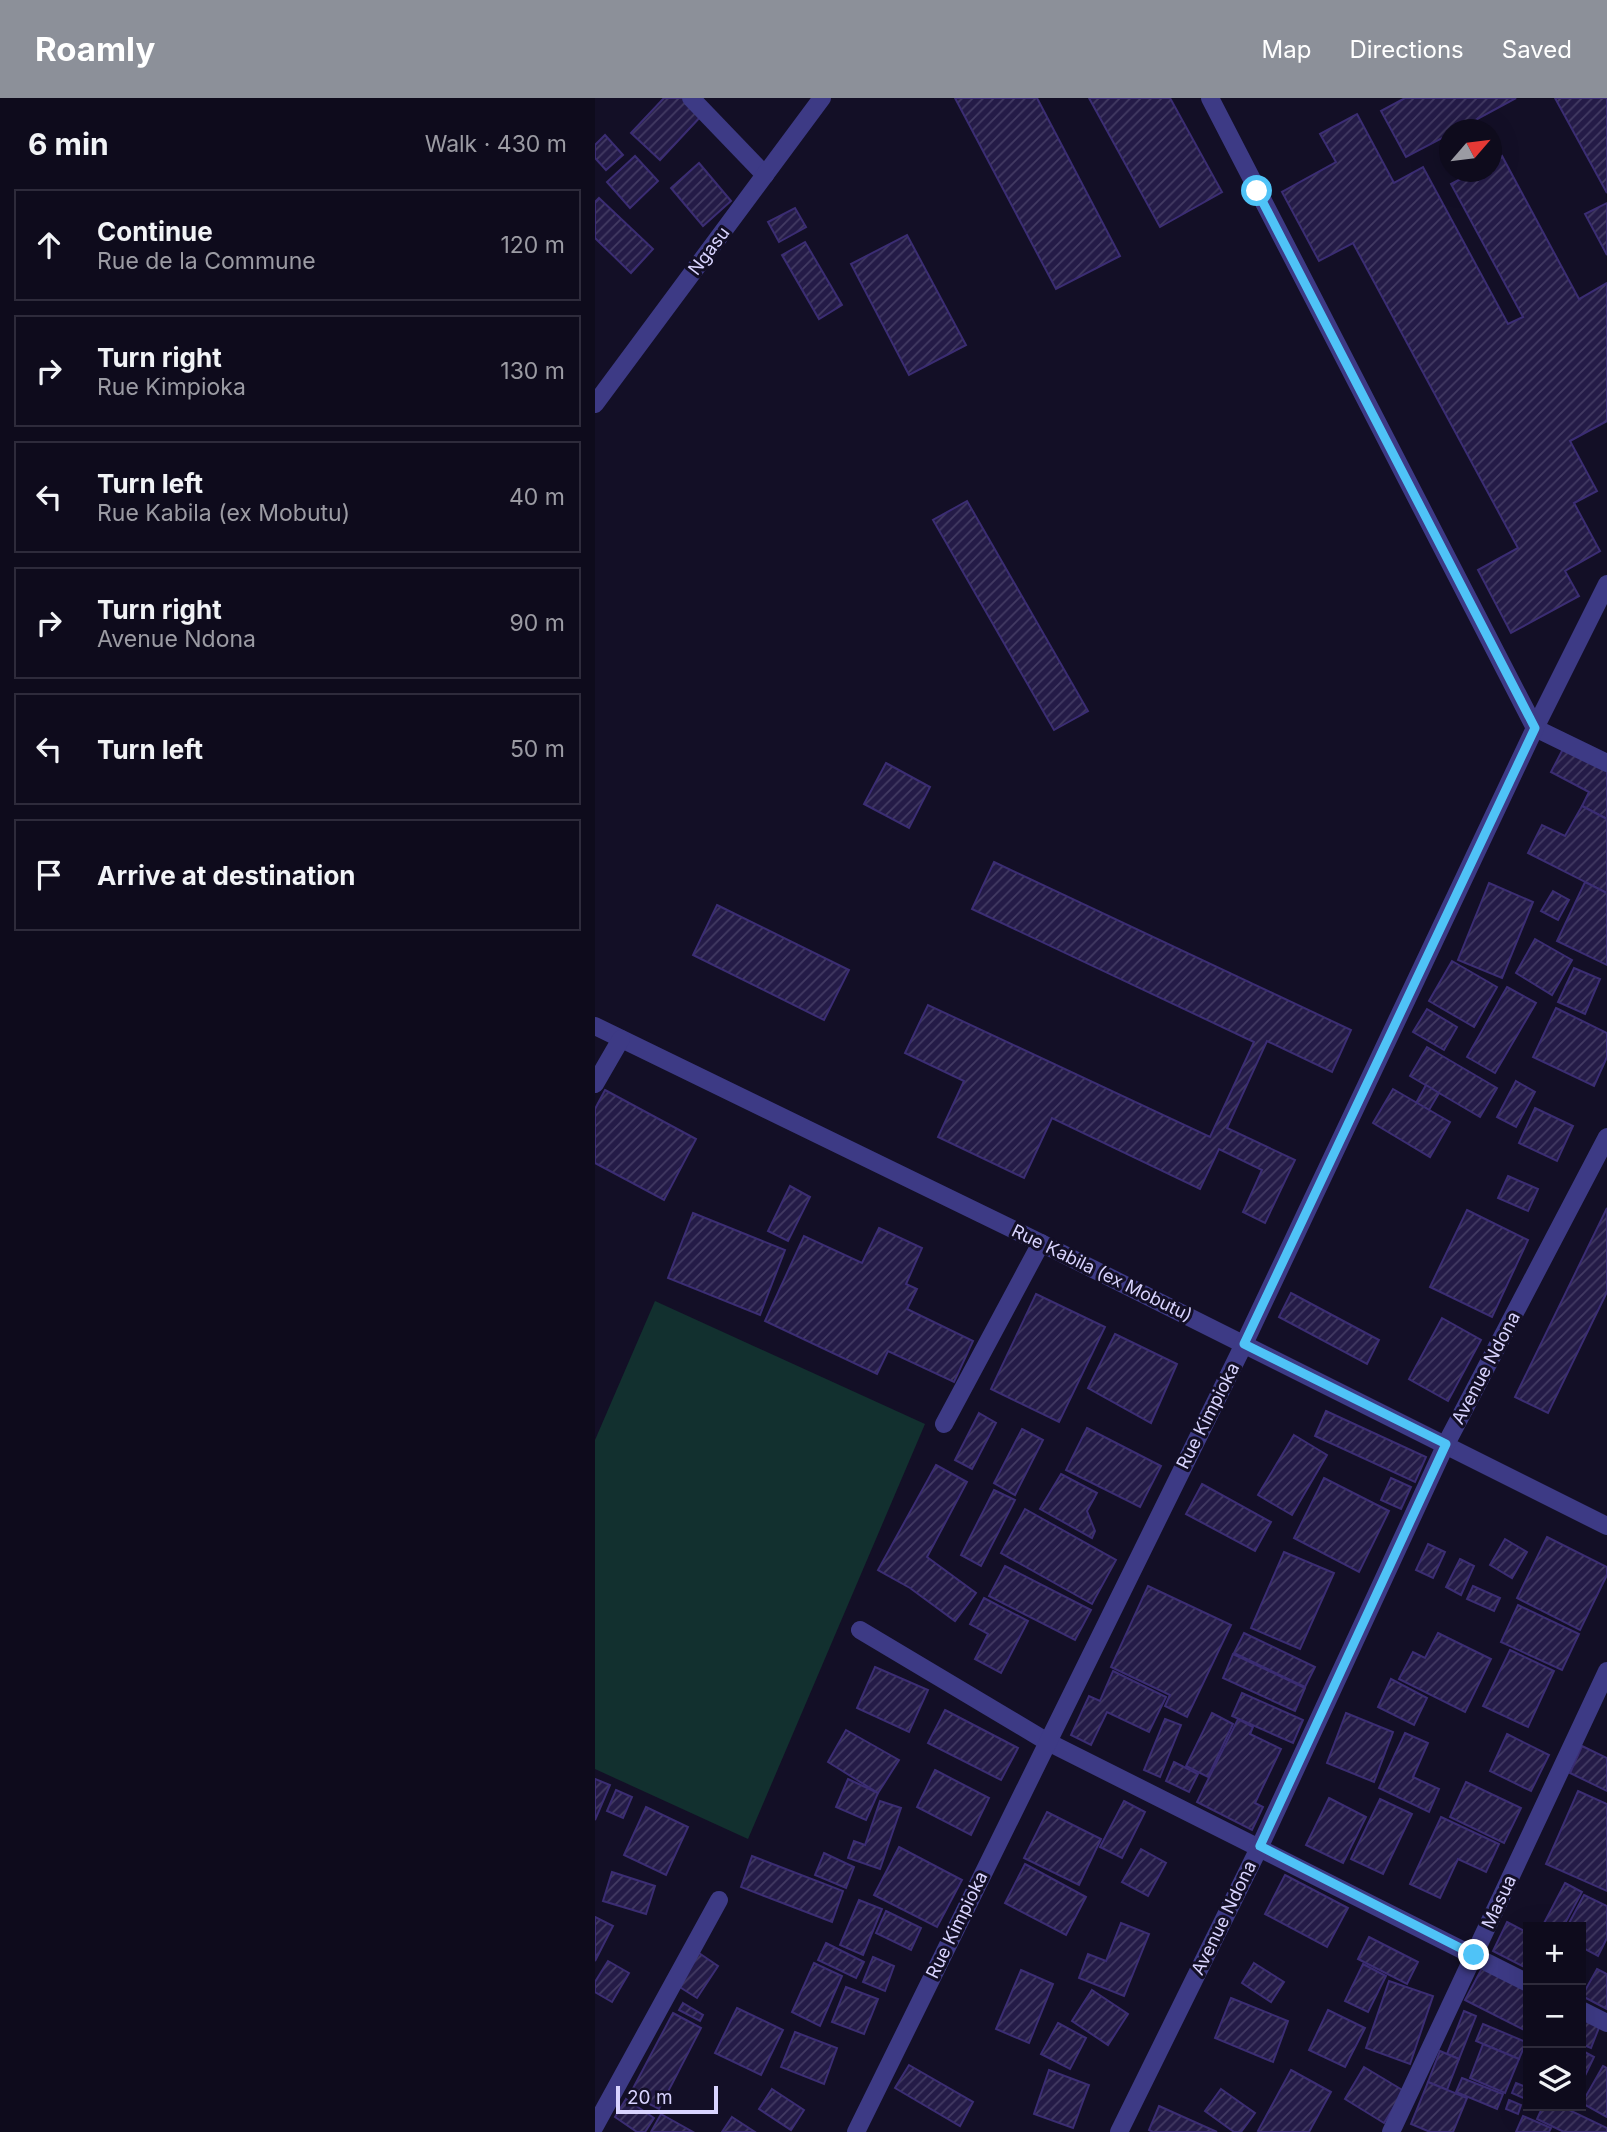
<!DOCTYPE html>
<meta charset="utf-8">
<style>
:root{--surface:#0e0b1c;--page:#1c1929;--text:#f1f3f6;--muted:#9b9ba3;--line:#2e2b3b;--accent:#8c9099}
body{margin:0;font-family:Inter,sans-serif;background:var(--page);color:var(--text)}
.controls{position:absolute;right:21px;bottom:21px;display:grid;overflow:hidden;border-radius:0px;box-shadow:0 7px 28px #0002}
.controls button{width:63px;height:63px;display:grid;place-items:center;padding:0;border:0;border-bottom:2px solid var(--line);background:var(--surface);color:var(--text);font:35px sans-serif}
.compass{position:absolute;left:844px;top:21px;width:63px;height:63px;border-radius:50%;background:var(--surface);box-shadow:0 7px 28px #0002;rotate:62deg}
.scale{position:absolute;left:21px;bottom:18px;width:102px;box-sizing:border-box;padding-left:7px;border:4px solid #d9d4ff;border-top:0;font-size:19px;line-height:24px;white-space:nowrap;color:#d9d4ff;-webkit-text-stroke:5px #130f26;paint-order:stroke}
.stop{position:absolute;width:21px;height:21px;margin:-16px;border:5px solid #4fc3f7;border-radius:50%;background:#fff}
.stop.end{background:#4fc3f7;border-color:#fff;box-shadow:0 2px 7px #0008}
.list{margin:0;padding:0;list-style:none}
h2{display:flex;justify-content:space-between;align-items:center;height:91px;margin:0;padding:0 28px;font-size:30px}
h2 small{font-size:23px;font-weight:400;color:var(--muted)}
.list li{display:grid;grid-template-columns:46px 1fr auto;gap:21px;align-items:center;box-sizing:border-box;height:112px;margin:0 14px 14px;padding:0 14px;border:2px solid var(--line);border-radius:0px}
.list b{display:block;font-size:26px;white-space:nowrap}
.list p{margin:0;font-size:23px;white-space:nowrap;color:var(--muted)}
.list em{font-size:23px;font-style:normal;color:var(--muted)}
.icon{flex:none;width:38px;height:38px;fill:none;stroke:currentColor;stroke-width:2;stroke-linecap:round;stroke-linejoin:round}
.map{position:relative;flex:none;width:1012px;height:2034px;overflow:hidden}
header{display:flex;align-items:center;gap:42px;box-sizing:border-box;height:98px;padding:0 35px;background:var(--accent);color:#fff}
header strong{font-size:33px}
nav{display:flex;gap:38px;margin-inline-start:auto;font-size:24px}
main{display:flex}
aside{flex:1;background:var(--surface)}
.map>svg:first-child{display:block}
.pitch{fill:#12302f}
.building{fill:url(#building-hatch);stroke:#3b2d73;stroke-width:2}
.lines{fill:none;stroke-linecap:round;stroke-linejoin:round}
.street{stroke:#3d3a85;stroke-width:18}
.route{stroke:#4fc3f7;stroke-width:9}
.labels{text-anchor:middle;stroke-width:6;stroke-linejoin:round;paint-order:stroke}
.street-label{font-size:18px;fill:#d9d4ff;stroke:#130f26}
</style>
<header>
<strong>Roamly</strong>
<nav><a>Map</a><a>Directions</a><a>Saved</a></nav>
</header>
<main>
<aside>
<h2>6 min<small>Walk · 430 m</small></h2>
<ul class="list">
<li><svg class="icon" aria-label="ahead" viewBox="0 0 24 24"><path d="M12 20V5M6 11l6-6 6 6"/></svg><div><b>Continue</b><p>Rue de la Commune</p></div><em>120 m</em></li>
<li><svg class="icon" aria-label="right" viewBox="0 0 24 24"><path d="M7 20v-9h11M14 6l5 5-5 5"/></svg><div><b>Turn right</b><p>Rue Kimpioka</p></div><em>130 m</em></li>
<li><svg class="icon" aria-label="left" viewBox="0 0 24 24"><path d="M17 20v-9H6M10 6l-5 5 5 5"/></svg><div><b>Turn left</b><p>Rue Kabila (ex Mobutu)</p></div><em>40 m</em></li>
<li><svg class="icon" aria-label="right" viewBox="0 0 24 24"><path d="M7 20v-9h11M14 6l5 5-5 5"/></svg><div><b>Turn right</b><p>Avenue Ndona</p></div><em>90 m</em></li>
<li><svg class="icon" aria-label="left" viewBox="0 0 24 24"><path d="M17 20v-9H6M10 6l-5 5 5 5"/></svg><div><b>Turn left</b></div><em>50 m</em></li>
<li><svg class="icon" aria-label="arrive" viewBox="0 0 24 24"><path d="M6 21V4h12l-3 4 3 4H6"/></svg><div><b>Arrive at destination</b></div></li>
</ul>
</aside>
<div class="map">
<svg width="1012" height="2034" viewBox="0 0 1012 2034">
<defs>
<pattern id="building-hatch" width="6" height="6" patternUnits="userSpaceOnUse" patternTransform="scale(1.75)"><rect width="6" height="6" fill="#241b47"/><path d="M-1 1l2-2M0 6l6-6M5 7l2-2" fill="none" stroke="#433b63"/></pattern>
</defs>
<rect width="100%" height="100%" fill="#130f26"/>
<polygon class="pitch" points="60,1203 330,1326 153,1741 0,1671 0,1342"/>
<g class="building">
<polygon points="69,0 91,0 108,16 65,62 36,35"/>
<polygon points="360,0 442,0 525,158 461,191"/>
<polygon points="494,0 575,0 627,94 565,129"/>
<polygon points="810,0 921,0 862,32 855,32 855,36 811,59 786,13"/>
<polygon points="960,0 1012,0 1012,95"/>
<polygon points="762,16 799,85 828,69 913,226 928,219 856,86 879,74 897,74 897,64 907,58 984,201 1012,185 1012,323 975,343 1002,393 979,405 1005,453 970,473 984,498 916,535 883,472 923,450 758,145 724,163 687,94 741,64 725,36"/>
<polygon points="10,37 28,57 11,72 0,60 0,47"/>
<polygon points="40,58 63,83 35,110 12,84"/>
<polygon points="104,65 136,103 108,128 76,90"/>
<polygon points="4,100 58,151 36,175 0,140 0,104"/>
<polygon points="1012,105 1012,157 990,116"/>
<polygon points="200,110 211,129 184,144 173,124"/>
<polygon points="312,137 371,247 314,277 256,166"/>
<polygon points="210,144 247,207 224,221 187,157"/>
<polygon points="372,403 493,613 459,632 338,422"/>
<polygon points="968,651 1012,673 1012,721 987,708 994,694 956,674"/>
<polygon points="291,665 335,689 314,730 269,706"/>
<polygon points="987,708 1012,721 1012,795 933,755 947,727 970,738"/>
<polygon points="399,764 756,932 737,974 672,943 632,1030 700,1062 670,1125 648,1114 667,1072 624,1051 605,1091 457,1020 429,1080 343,1039 369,983 310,955 333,907 615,1039 659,944 377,811"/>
<polygon points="990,784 1012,795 1012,867 962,843"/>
<polygon points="894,785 938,804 907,880 863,862"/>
<polygon points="958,793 974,802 963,822 946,813"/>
<polygon points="122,807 254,872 229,922 98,857"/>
<polygon points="940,841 977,862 957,897 921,875"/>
<polygon points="857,863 902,889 879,929 834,903"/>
<polygon points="979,870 1005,881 990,916 963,904"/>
<polygon points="912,889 941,905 900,975 872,959"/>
<polygon points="961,910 1012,935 1012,959 999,988 938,959"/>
<polygon points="832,911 862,929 849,952 818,934"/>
<polygon points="832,949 902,990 885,1019 815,978"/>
<polygon points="921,983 940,994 921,1029 902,1019"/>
<polygon points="831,987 844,995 834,1012 821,1005"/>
<polygon points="798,991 855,1024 835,1059 778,1025"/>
<polygon points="10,992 101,1041 69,1102 0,1065 0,1011"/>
<polygon points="940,1010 978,1028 962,1063 924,1045"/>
<polygon points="913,1078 943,1091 933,1113 903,1100"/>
<polygon points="195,1088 215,1099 193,1143 173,1133"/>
<polygon points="1012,1110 1012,1194 953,1315 920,1299"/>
<polygon points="872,1112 933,1142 897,1219 835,1189"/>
<polygon points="98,1115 190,1152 165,1217 73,1180"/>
<polygon points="284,1130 327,1150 311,1186 322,1191 312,1211 378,1243 359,1284 293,1253 282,1276 170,1223 209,1138 267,1165"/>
<polygon points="696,1195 784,1242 772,1266 684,1219"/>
<polygon points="441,1196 510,1229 464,1324 396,1291"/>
<polygon points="847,1220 886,1242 853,1303 814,1281"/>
<polygon points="520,1236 582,1266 556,1325 493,1290"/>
<polygon points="731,1313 831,1359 820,1384 720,1338"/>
<polygon points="384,1315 401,1325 377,1371 360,1362"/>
<polygon points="492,1330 566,1368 545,1409 471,1372"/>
<polygon points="427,1331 448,1342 420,1397 399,1385"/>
<polygon points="699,1337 732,1357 697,1417 663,1397"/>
<polygon points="341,1367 372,1384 332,1459 381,1495 360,1523 315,1490 283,1472"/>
<polygon points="466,1376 502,1395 492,1413 500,1433 497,1440 445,1411"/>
<polygon points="729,1380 794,1413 764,1474 699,1440"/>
<polygon points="796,1380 816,1389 806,1411 786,1402"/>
<polygon points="607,1386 676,1424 660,1453 591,1416"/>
<polygon points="399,1392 420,1402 386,1468 366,1457"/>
<polygon points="430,1411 521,1462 497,1506 406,1455"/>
<polygon points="952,1439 1012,1469 1012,1477 985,1532 922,1500"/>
<polygon points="910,1441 932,1454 917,1480 895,1467"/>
<polygon points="833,1446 850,1454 838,1480 821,1472"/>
<polygon points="689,1454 739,1475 705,1551 656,1530"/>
<polygon points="865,1461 879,1468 866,1497 851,1489"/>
<polygon points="410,1468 496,1512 480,1542 394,1498"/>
<polygon points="553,1488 636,1527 592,1619 570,1608 575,1597 516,1569"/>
<polygon points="878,1488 905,1500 899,1513 872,1501"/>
<polygon points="389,1500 433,1523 406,1575 380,1561 393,1536 375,1526"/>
<polygon points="923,1507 984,1536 967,1572 906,1544"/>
<polygon points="649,1535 720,1569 710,1589 639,1555"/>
<polygon points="843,1535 896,1561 870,1614 804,1581 818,1554 830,1560"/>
<polygon points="915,1552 959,1573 933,1629 888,1608"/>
<polygon points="638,1556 710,1590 700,1613 628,1580"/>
<polygon points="280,1569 333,1592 314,1634 262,1610"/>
<polygon points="518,1573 571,1599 554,1634 512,1614 496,1647 476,1637 494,1598 505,1603"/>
<polygon points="796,1581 832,1600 819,1627 783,1609"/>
<polygon points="647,1595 708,1622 698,1645 637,1618"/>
<polygon points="350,1612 423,1650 406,1682 333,1645"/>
<polygon points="617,1615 638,1626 613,1679 591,1668"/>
<polygon points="751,1615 798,1634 779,1684 732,1665"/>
<polygon points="570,1621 586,1627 565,1679 549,1672"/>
<polygon points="643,1621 658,1629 655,1636 686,1651 660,1705 668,1709 657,1732 602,1704"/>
<polygon points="251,1632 304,1662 283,1695 233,1664"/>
<polygon points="810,1635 833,1645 818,1679 844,1691 834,1714 784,1690"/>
<polygon points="912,1636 954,1657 936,1693 895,1673"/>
<polygon points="987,1648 1012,1660 1012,1693 975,1675"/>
<polygon points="579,1664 603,1676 594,1694 571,1683"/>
<polygon points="340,1672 394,1700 376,1737 322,1709"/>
<polygon points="0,1681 15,1687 0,1722"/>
<polygon points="253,1681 283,1695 271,1722 241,1709"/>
<polygon points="871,1684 926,1710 909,1745 855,1719"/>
<polygon points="21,1692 37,1699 28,1720 12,1713"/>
<polygon points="983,1693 1012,1706 1012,1793 951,1766"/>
<polygon points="734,1700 771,1719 748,1765 711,1747"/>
<polygon points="785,1701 817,1716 788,1776 756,1761"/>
<polygon points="285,1703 306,1710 285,1771 253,1760 259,1743 270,1747"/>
<polygon points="529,1703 550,1714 527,1760 505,1749"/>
<polygon points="51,1709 93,1729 71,1777 29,1757"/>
<polygon points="452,1714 506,1741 484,1787 429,1760"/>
<polygon points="846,1719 904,1746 891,1774 863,1761 845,1800 815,1786"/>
<polygon points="304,1749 367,1782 342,1829 279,1797"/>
<polygon points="546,1751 571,1765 553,1798 527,1784"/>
<polygon points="229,1755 259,1769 251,1790 220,1777"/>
<polygon points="157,1758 248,1793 237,1824 146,1789"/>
<polygon points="430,1766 491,1799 471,1837 410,1805"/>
<polygon points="17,1774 60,1788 51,1816 8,1803"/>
<polygon points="690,1777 753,1810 732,1849 670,1816"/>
<polygon points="970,1785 987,1794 968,1829 947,1829"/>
<polygon points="989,1797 1012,1808 1012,1840 1003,1858 986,1849 986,1829 972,1829"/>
<polygon points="264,1802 287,1811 268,1857 245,1847"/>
<polygon points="291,1813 326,1830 316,1852 281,1835"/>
<polygon points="0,1819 18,1828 0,1863"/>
<polygon points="912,1824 933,1835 933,1871 898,1853"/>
<polygon points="526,1825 554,1836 529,1898 484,1880 493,1856 511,1863"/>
<polygon points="774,1839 823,1864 812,1886 763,1861"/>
<polygon points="231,1845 269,1864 261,1880 223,1862"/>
<polygon points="101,1853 123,1868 102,1900 80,1886"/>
<polygon points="278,1859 299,1868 290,1893 268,1884"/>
<polygon points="13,1863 34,1875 17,1904 0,1894 0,1884"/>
<polygon points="219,1865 247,1878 225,1928 197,1914"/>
<polygon points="659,1865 689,1884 676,1904 647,1885"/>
<polygon points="768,1866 791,1878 773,1914 750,1903"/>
<polygon points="887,1870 933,1893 933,1934 870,1902"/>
<polygon points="1002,1871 1012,1876 1012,1911 987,1898"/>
<polygon points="426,1872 458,1886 434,1945 401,1931"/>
<polygon points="794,1883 838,1898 815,1966 771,1950"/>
<polygon points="251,1889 283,1901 269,1936 237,1924"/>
<polygon points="497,1892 533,1916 513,1947 477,1923"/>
<polygon points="636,1900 693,1923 678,1964 620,1940"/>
<polygon points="88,1905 108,1917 105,1923 84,1912"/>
<polygon points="142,1910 188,1932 166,1977 120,1955"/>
<polygon points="733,1912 770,1930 750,1969 714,1952"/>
<polygon points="869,1913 881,1918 864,1961 852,1956"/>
<polygon points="78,1915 106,1930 64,2011 35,1996"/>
<polygon points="986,1919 1005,1927 996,1950 986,1946"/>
<polygon points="463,1925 491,1940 475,1971 446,1956"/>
<polygon points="888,1926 931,1944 924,1961 881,1943"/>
<polygon points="200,1934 242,1950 229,1986 186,1969"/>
<polygon points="888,1946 924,1961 910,1995 875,1980"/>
<polygon points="986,1952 999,1959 986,1986"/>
<polygon points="845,1953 864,1961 852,1992 833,1984"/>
<polygon points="314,1967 378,2004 365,2028 300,1990"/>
<polygon points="1008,1968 1012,1970 1012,2019 987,2005"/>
<polygon points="769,1969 809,1993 789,2025 750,2001"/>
<polygon points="454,1972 494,1987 478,2030 439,2016"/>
<polygon points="696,1972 736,1994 714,2034 666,2034 663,2033"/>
<polygon points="867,1980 908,1996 902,2011 861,1994"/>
<polygon points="833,1984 872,2000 858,2034 835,2034 816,2026"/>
<polygon points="921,1985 933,1990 933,2002 917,1995"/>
<polygon points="177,1991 209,2012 196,2032 164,2011"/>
<polygon points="626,1991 660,2015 646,2034 639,2034 610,2013"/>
<polygon points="31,2001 59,2020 50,2034 42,2034 20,2019"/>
<polygon points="914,2002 926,2007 923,2016 911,2011"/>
<polygon points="564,2008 622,2034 558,2034 554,2032"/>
<polygon points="948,2008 966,2008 1012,2030 1012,2034 969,2034 942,2021"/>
<polygon points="66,2016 98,2034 56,2034"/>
<polygon points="928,2018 956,2030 954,2034 921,2034"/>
<polygon points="137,2019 160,2034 127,2034"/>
</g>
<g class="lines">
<g class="street">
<polyline points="96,0 170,77"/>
<polyline points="615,0 940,630 1012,665"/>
<polyline points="0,306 227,0"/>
<polyline points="0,928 446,1145 1012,1428"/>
<polyline points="0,986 26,941"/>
<polyline points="349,1326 446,1145"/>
<polyline points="265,1532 451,1643 933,1885"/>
<polyline points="986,1912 1012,1925"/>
<polyline points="0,2028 124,1802"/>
<polyline points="261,2034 649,1246 940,630 1012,486"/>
<polyline points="524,2034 665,1748 851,1346 1012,1039"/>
<polyline points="796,2034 1012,1573"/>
</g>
</g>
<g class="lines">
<polyline class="route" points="662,93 940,630 649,1246 851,1346 665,1748 879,1857"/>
</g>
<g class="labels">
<g class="street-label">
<text transform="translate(114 153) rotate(-53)" y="6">Ngasu</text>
<text transform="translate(507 1175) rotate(26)" y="6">Rue Kabila (ex Mobutu)</text>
<text transform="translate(891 1270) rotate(-62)" y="6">Avenue Ndona</text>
<text transform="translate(613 1318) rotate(-63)" y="6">Rue Kimpioka</text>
<text transform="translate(904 1804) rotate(-65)" y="6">Masua</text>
<text transform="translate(629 1820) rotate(-64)" y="6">Avenue Ndona</text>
<text transform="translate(362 1827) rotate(-64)" y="6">Rue Kimpioka</text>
</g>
</g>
</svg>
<div class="controls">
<button>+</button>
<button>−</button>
<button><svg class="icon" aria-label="layers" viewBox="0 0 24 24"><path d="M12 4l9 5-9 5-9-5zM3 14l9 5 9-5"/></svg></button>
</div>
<svg class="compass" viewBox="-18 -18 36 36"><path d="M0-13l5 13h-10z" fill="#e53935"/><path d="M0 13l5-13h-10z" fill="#9b9ba3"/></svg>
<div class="scale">20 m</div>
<div class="stop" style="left:662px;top:93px"></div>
<div class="stop end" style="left:879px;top:1857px"></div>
</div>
</main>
